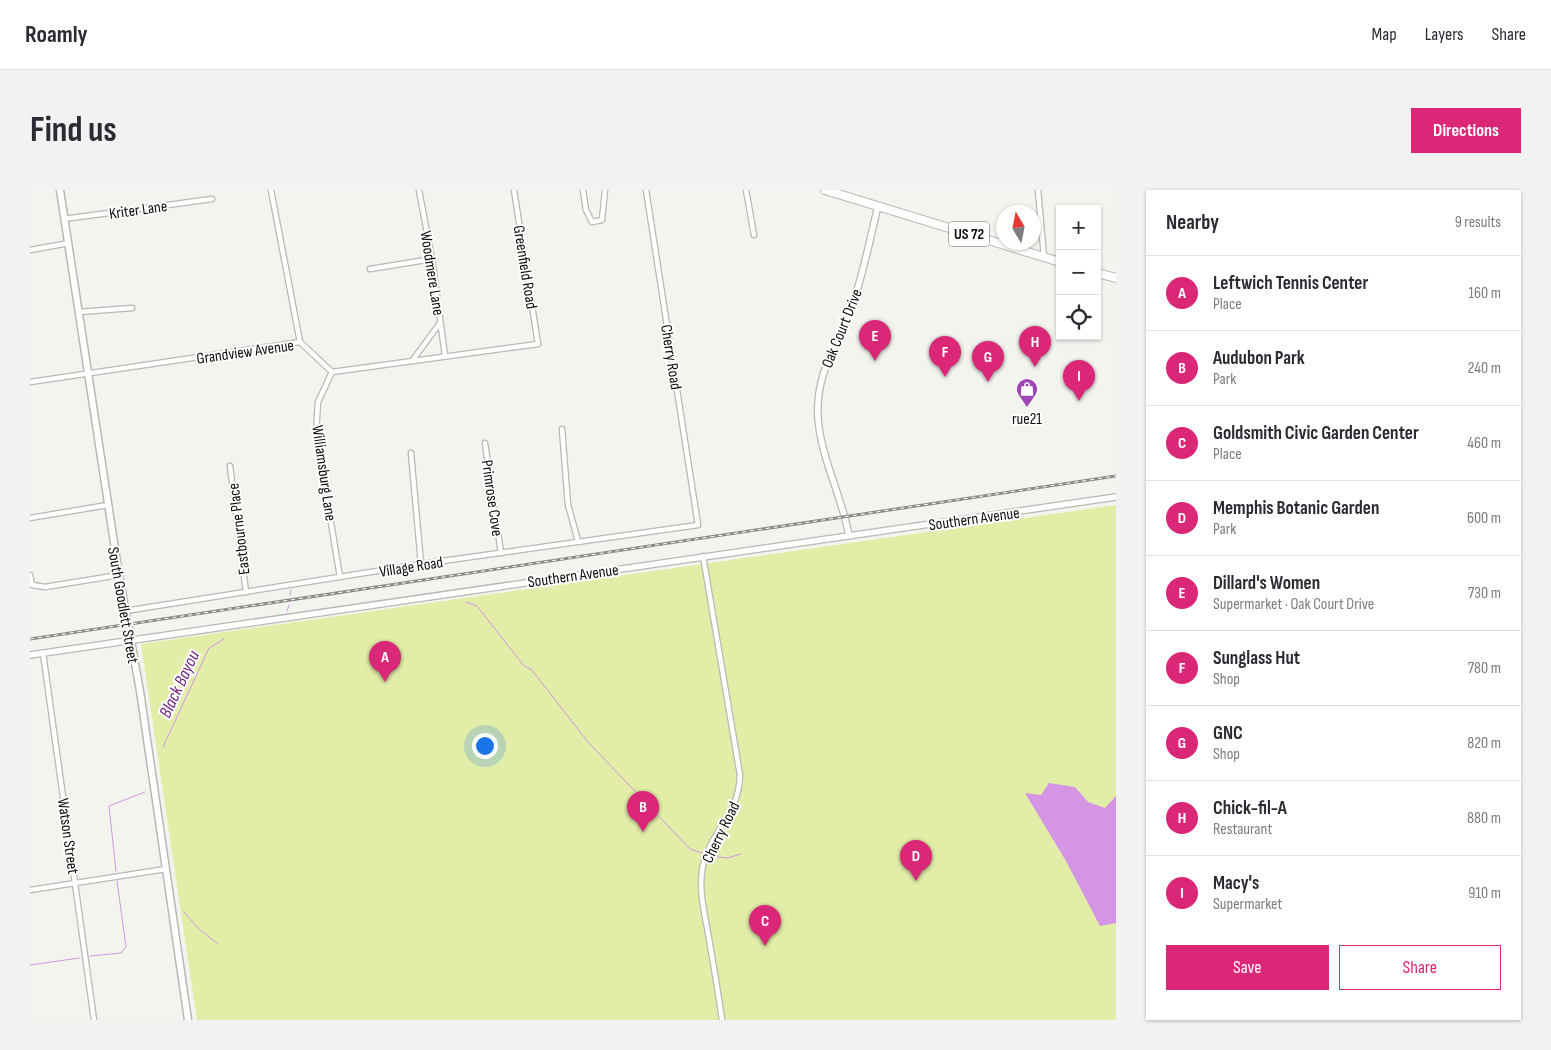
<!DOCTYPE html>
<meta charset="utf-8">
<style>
:root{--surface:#fff;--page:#f2f2f3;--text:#2b2b33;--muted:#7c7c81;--line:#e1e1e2;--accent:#db2777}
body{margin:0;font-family:"Sofia Sans Condensed",sans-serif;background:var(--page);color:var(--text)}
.controls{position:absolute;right:15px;top:15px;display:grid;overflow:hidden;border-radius:0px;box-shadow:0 1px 4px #0004}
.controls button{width:45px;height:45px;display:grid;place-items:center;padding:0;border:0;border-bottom:1px solid var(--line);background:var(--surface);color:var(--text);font:25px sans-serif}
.compass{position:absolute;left:966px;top:15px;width:45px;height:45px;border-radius:50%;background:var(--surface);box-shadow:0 1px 4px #0004;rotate:350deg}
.you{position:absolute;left:454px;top:555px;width:18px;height:18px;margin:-12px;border:4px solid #fff;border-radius:50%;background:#1a73e8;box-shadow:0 0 0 8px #1a73e833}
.badge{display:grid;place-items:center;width:32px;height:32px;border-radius:50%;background:var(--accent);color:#fff;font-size:16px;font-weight:700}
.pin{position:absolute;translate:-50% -41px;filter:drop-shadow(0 1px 2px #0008)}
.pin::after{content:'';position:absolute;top:26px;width:18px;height:15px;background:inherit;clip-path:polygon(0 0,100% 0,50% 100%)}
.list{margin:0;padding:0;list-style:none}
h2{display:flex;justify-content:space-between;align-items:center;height:65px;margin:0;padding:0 20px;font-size:21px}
h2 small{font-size:16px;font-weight:400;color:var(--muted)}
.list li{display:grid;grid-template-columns:32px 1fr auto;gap:15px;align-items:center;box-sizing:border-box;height:75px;padding:0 20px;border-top:1px solid var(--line)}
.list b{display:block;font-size:19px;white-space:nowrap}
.list p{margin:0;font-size:16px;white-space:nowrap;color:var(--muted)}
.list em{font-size:16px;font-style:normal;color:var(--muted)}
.actions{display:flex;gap:10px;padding:15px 20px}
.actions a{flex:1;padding:11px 0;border:1px solid var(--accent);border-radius:0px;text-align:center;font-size:18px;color:var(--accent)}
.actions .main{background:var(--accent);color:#fff}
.icon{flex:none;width:28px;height:28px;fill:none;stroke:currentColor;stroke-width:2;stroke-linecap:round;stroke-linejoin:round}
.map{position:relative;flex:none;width:1086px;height:830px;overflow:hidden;border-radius:0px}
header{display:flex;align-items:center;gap:30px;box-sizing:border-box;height:70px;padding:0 25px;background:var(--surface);border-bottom:1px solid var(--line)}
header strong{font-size:24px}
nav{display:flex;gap:28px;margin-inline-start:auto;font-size:18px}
.intro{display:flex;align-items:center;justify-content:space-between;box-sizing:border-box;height:120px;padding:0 30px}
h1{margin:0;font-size:35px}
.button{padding:12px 22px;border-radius:0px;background:var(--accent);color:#fff;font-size:18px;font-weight:700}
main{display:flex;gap:30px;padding:0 30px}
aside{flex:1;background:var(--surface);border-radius:0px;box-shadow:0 1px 4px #0004}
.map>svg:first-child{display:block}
.green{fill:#e2eda8}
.water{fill:#d495e4}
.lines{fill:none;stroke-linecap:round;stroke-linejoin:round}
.stream{stroke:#d495e4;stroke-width:1}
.minor-casing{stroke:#b8b9b4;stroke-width:7}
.tertiary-casing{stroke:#b8b9b4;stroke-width:8}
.secondary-casing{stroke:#b8b9b4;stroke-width:9}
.primary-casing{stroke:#b8b9b4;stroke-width:10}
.minor{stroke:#fff;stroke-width:4.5}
.tertiary{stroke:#fff;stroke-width:5.5}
.secondary{stroke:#fff;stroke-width:6}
.primary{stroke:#fff;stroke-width:8}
.rail-casing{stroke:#8a8b87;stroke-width:3}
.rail{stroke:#fff;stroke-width:1;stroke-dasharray:4;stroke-linecap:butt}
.labels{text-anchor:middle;stroke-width:4;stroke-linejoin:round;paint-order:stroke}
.shield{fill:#fff;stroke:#565655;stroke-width:1}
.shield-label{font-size:15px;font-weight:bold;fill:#0d0d0c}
.street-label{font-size:16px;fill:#0d0d0c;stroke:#fff}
.poi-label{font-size:16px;fill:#0d0d0c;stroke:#fff}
.water-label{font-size:18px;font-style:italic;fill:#712683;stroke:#fff}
</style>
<header>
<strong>Roamly</strong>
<nav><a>Map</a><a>Layers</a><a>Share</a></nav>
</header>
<div class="intro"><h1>Find us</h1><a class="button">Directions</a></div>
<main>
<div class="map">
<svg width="1086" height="830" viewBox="0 0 1086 830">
<rect width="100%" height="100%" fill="#f3f4ee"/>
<polygon class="green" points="1086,315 1086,830 167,830 111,454"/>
<polygon class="water" points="1019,593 1045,597 1058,612 1075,618 1086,606 1086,733 1070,736 1036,671 995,603 1011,605"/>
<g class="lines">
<g class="stream">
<polyline points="260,405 261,400"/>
<polyline points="436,412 447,416 494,476 501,479 558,552 660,659 672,663"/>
<polyline points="257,421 259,415"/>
<polyline points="133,557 179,458 194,449"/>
<polyline points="680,666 697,668 711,664"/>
<polyline points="86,681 79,616 115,602"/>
<polyline points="154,722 169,739 188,754"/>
<polyline points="60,766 91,763 96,757 87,691"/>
<polyline points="0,775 49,768"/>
</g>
<g class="minor-casing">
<g id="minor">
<polyline points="241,0 270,152"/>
<polyline points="389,0 402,69 415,166"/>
<polyline points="553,0 556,20 562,32 572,30 575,0"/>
<polyline points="716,0 724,45"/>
<polyline points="1008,0 1014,67"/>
<polyline points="34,29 182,9"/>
<polyline points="0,60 39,53"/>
<polyline points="340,79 402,69"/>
<polyline points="49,122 102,118"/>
<polyline points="382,171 410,133"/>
<polyline points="302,182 288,212 286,243 310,387"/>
<polyline points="0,192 270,152 302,182 508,154 484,0"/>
<polyline points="532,239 538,315 548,351"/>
<polyline points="455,253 471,363"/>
<polyline points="381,263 391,374"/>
<polyline points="200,276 216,402"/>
<polyline points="0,328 78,315"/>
<path d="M673,366L710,585C709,625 681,641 673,675C668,697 674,721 678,743C683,772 688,801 692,830"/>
<polyline points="0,385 2,395 15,397 89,385"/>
<polyline points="95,421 391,374 668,335 616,0"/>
<polyline points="13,463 64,830"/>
<polyline points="0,700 136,679"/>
</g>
</g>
<g class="tertiary-casing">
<g id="tertiary">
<path d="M819,346C812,306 791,269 788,228C785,181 809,154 823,113C834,81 840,49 848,16"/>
<polyline points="0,465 1086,307"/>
</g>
</g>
<g class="secondary-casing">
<polyline id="secondary" points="30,0 89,385 110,501 158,830"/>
</g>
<g class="primary-casing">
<g id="primary">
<polyline points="795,0 1030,72"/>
<polyline points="1067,83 1086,88"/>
</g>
</g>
<use href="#minor" class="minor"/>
<use href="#tertiary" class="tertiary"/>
<use href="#secondary" class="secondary"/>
<use href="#primary" class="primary"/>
<g class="rail-casing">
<polyline id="rail" points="0,449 1086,286"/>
</g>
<use href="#rail" class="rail"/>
</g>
<defs>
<g id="shop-pin" transform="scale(1.125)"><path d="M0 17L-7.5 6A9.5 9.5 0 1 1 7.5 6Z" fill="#9e47b4" stroke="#fff"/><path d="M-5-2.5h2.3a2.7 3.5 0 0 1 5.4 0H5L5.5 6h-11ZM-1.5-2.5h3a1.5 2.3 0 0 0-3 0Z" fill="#fff"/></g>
</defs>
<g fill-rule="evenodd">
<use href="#shop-pin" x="997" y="199"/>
</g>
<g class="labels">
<rect class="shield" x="919" y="31.5" width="40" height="25" rx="4"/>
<g class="shield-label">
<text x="939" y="49">US 72</text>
</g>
<g class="street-label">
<text transform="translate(108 19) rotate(-8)" y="6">Kriter Lane</text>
<text transform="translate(496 77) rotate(81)" y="6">Greenfield Road</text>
<text transform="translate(403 83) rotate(81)" y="6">Woodmere Lane</text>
<text transform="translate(811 138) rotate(-68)" y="6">Oak Court Drive</text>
<text transform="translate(215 161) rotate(-8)" y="6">Grandview Avenue</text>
<text transform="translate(642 167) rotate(81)" y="6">Cherry Road</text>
<text transform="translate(295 283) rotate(82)" y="6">Williamsburg Lane</text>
<text transform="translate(463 308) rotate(82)" y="6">Primrose Cove</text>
<text transform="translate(944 328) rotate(-8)" y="6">Southern Avenue</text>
<text transform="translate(208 339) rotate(-97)" y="6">Eastbourne Place</text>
<text transform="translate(381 376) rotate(-9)" y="6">Village Road</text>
<text transform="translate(543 385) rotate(-8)" y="6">Southern Avenue</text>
<text transform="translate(94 415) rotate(80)" y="6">South Goodlett Street</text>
<text transform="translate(690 642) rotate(-64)" y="6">Cherry Road</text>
<text transform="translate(39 646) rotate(82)" y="6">Watson Street</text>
</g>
<g class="poi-label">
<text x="997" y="234">rue21</text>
</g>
<g class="water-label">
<text transform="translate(149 494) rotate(-65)" y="6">Black Bayou</text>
</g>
</g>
</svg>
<div class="controls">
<button>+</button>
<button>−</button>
<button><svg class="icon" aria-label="locate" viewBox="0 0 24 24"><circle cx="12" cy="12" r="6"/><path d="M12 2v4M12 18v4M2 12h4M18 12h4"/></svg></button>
</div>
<svg class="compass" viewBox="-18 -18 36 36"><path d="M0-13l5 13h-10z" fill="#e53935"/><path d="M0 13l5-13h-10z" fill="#7c7c81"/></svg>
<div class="you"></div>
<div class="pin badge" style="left:355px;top:492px">A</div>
<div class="pin badge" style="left:613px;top:642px">B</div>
<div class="pin badge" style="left:735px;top:756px">C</div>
<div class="pin badge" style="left:886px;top:691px">D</div>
<div class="pin badge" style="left:845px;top:171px">E</div>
<div class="pin badge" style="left:915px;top:187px">F</div>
<div class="pin badge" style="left:958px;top:192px">G</div>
<div class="pin badge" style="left:1005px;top:177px">H</div>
<div class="pin badge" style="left:1049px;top:211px">I</div>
</div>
<aside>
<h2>Nearby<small>9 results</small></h2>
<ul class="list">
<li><span class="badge">A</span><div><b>Leftwich Tennis Center</b><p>Place</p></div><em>160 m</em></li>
<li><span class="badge">B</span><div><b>Audubon Park</b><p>Park</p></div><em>240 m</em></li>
<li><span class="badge">C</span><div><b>Goldsmith Civic Garden Center</b><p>Place</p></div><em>460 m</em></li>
<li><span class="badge">D</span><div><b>Memphis Botanic Garden</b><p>Park</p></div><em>600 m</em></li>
<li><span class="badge">E</span><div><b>Dillard's Women</b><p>Supermarket · Oak Court Drive</p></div><em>730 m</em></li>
<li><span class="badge">F</span><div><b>Sunglass Hut</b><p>Shop</p></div><em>780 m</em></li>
<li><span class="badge">G</span><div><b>GNC</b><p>Shop</p></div><em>820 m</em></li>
<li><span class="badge">H</span><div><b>Chick-fil-A</b><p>Restaurant</p></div><em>880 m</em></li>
<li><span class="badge">I</span><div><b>Macy's</b><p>Supermarket</p></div><em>910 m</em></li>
</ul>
<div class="actions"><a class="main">Save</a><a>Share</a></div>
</aside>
</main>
